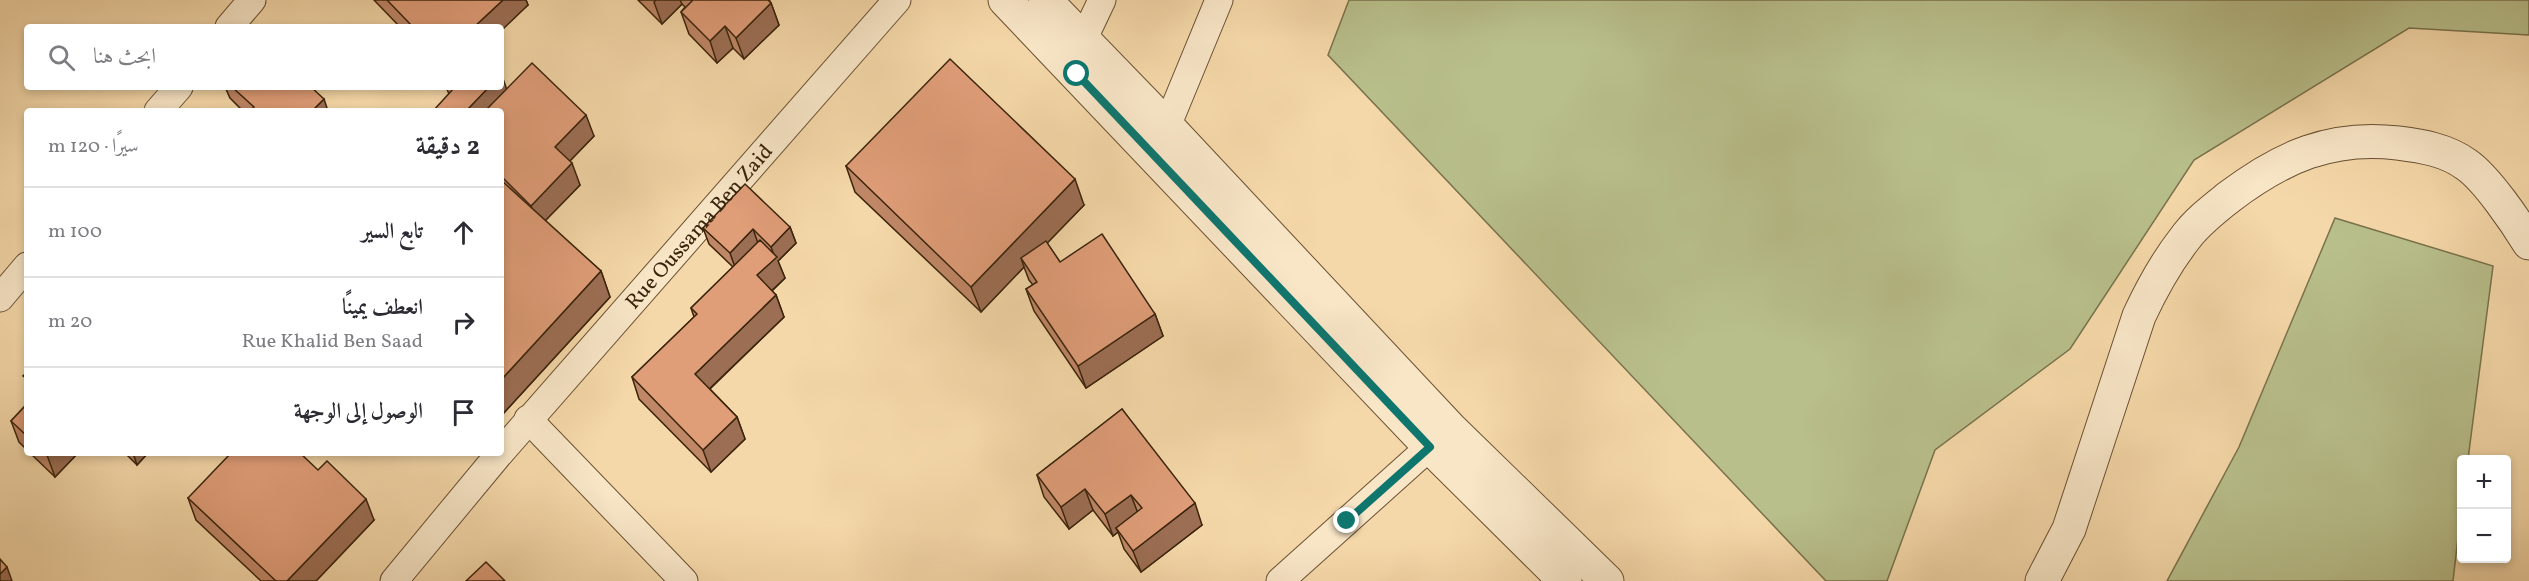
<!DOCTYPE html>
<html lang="ar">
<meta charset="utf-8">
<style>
:root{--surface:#fff;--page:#f2f2f3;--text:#2b2b33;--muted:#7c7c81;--line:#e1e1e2}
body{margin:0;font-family:Vollkorn,Amiri,serif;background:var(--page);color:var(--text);direction:rtl}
.controls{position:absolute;right:18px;bottom:18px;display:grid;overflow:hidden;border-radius:6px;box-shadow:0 3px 9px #0003}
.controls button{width:54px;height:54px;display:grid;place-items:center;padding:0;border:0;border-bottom:2px solid var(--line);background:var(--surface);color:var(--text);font:30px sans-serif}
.stop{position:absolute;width:18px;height:18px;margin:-14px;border:4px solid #0f766e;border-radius:50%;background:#fff}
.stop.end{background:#0f766e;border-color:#fff;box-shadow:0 2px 6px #0008}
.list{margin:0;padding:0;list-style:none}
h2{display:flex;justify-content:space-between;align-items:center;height:78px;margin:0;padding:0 24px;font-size:26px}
h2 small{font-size:20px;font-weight:400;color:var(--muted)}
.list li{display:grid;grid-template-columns:39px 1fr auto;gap:18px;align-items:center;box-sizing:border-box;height:90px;padding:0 24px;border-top:2px solid var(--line)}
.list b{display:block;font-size:22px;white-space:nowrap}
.list p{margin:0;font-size:20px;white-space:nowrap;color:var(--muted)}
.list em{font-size:20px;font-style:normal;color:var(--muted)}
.icon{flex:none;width:33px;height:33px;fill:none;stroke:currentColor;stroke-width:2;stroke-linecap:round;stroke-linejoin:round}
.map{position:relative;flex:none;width:2529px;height:581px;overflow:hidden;direction:ltr}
.search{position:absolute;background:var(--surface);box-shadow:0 3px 9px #0003;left:24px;top:24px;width:480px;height:66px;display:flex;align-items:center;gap:15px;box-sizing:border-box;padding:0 21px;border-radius:6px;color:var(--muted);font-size:22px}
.panel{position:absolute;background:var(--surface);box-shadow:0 3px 9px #0003;left:24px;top:108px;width:480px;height:348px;border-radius:6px;direction:rtl}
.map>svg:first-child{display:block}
.green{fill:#b8bf8b;stroke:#79724c;stroke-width:1.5}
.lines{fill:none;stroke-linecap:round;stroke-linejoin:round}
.minor-casing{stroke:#695133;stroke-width:29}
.tertiary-casing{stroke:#695133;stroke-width:35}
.minor{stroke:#f8e6c7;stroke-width:27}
.tertiary{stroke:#f8e6c7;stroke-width:33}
.wall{fill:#c08767;stroke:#3a240c;stroke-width:1.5}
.shaded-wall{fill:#9c6e54;stroke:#3a240c;stroke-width:1.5}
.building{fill:#df9d78;stroke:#3a240c;stroke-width:1.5}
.route{stroke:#0f766e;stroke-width:8}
.labels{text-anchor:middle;stroke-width:6;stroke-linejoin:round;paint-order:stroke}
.street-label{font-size:21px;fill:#3a240c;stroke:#f8e6c7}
</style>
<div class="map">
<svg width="2529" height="581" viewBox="0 0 2529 581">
<rect width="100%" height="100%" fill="#f5d8a9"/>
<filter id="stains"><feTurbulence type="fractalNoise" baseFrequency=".00333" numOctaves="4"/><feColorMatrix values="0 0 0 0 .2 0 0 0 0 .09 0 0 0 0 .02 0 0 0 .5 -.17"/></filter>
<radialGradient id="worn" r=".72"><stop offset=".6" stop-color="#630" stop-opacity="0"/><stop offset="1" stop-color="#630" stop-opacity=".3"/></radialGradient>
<g class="green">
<polygon points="1349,0 2529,0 2529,35 2409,28 2194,160 2070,349 1935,450 1887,581 1826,581 1328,55"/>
<polygon points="2335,218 2493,266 2468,459 2462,460 2461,512 2453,581 2167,581 2239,447"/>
</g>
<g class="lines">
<g class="minor-casing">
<g id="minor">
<polyline points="229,27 252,0"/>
<polyline points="1071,52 1083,40 1102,0"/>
<polyline points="158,111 179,87"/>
<polyline points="1154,139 1167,126 1219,0"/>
<polyline points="0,298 27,266"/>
<polyline points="528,419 684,581"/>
<path id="s1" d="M501,452L897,0"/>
<polyline points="394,581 500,453"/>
<polyline points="1280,581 1445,433"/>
</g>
</g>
<g class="tertiary-casing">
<g id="tertiary">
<polyline points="1005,0 1430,447 1565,581"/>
<polyline points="1045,0 1167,126 1450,428 1607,581"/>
<path d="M2042,581L2069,529L2139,316C2152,288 2167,261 2186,237C2198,221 2214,209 2229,197C2282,157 2331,135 2398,143C2422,146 2447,150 2467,165C2487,179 2516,222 2529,243"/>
</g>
</g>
<use href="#minor" class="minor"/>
<use href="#tertiary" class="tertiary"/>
</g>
<g class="wall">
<polygon points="374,0 526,0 528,5 501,27 400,27"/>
<polygon points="638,0 770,0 769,1 771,3 779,25 744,59 733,48 717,63 689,34 681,12 685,7 682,4 662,24"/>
<polygon points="225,87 311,87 328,111 243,111 230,98"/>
<polygon points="446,87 501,87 507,89 594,136 570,161 580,185 545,221 601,271 610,297 501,416 501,111 449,94"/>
<polygon points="846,166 1084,205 1047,243 1060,262 1155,314 1163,336 1086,388 1034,311 1026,289 1033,285 1029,280 1024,267 981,312 855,192"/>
<polygon points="790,227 796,243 778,261 785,278 772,291 776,295 784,317 710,389 737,417 745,439 711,472 639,399 632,377 694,317 691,308 733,267 709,244 703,228"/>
<polygon points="27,404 27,450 19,442 11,421"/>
<polygon points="1122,409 1202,525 1141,572 1124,549 1118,532 1113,536 1093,510 1069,529 1044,497 1037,475"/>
<polygon points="30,453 78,453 55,477"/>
<polygon points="125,453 148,453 137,465"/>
<polygon points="188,498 374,520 316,581 261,581 196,520"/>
</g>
<g class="shaded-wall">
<polygon points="503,0 526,0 528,5 501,31 501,27 474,27"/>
<polygon points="656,0 680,0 682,4 662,24 654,2"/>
<polygon points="771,3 779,25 744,59 736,38"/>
<polygon points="725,26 733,48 717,63 710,41"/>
<polygon points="501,73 507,90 487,111 466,111 489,87 501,87"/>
<polygon points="324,99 328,111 313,111 313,110"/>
<polygon points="586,115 594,136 563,168 555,147"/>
<polygon points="572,163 580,185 539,227 531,206"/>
<polygon points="1075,179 1084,205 1026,265 1021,258 1024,267 981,312 971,287"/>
<polygon points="790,227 796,243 778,261 785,278 765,297 757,275 775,258 771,247"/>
<polygon points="753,229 759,246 736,270 730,253"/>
<polygon points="601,271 610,297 501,416 501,380"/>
<polygon points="776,295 784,317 703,395 695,374"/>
<polygon points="1155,314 1163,336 1086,388 1078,366"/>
<polygon points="737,417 745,439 711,472 703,450"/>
<polygon points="49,453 78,453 55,477 47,455"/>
<polygon points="133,453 148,453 137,465"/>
<polygon points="1085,489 1093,510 1069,529 1061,507"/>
<polygon points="1131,495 1139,516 1116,528 1118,532 1113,536 1105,514"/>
<polygon points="366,499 374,520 316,581 287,581"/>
<polygon points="1195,503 1202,525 1141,572 1133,551"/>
<polygon points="7,567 12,581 0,581 0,574"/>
</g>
<g class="building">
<polygon points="387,0 503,0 474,27 413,27"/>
<polygon points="691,0 768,0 771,3 736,38 725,26 710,41 681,12 692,1"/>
<polygon points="950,59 1075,179 971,287 846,166"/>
<polygon points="532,63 586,115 555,147 572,163 531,206 501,176 501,111 485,111"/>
<polygon points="232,87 311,87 324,99 313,110 314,111 250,111 254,107"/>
<polygon points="453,87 489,87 466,111 433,111 454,88"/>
<polygon points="501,180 601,271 501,380"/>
<polygon points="745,184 790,227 771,247 753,229 730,253 703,228"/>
<polygon points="1102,234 1155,314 1078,366 1026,289 1037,282 1021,258 1046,241 1060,262"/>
<polygon points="760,240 777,257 757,275 776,295 695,374 737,417 703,450 632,377 697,314 691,308"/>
<polygon points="27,372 27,379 23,376"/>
<polygon points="27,404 27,436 11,421"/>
<polygon points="1122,409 1195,503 1133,551 1116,528 1142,508 1131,495 1105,514 1085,489 1061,507 1037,475"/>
<polygon points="231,453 300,453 318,470 327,461 366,499 287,581 276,581 188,498"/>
<polygon points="0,559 7,567 0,574"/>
<polygon points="486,562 505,581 466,581"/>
</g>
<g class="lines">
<polyline class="route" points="1077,74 1430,447 1347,521"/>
</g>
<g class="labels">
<g class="street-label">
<text dy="7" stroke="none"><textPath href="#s1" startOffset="300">Rue Oussama Ben Zaid</textPath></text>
</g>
</g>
<rect width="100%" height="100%" filter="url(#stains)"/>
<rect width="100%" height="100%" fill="url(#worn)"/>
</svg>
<div class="controls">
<button>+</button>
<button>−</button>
</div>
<div class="stop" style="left:1077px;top:74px"></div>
<div class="stop end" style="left:1347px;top:521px"></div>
<div class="search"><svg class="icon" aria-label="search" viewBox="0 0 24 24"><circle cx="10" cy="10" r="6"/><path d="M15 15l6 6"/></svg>ابحث هنا</div>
<section class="panel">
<h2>2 دقيقة<small>سيرًا · 120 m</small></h2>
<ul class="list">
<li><svg class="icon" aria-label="ahead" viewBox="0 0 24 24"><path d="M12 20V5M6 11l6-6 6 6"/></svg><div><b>تابع السير</b></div><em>100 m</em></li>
<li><svg class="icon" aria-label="right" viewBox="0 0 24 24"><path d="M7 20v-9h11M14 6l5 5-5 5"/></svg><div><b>انعطف يمينًا</b><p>Rue Khalid Ben Saad</p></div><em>20 m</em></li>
<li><svg class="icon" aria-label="arrive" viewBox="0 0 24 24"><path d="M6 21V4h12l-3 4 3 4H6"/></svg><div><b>الوصول إلى الوجهة</b></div></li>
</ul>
</section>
</div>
